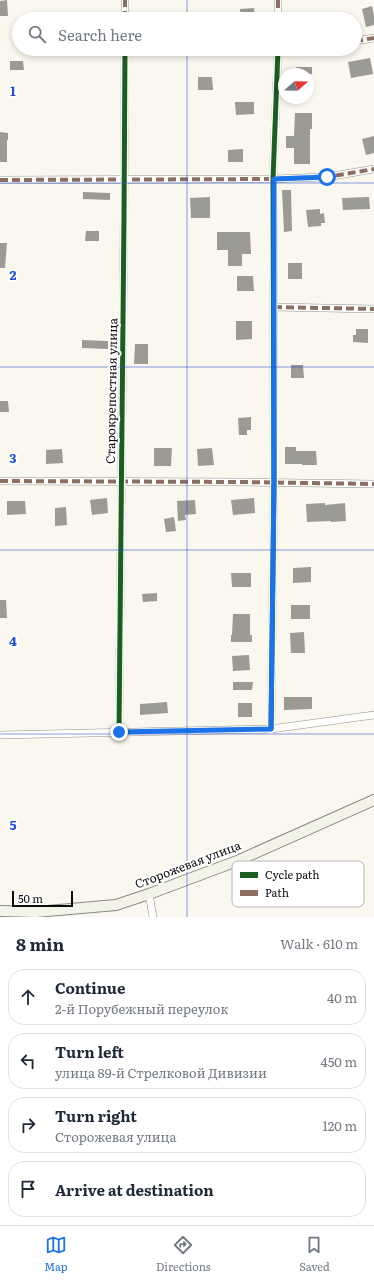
<!DOCTYPE html>
<meta charset="utf-8">
<style>
:root{--surface:#fff;--page:#f6f6f7;--text:#1f2937;--muted:#747a83;--line:#e0e1e3;--accent:#1a73e8}
body{margin:0;font-family:Literata,serif;background:var(--page);color:var(--text)}
.compass{position:absolute;left:278px;top:68px;width:36px;height:36px;border-radius:50%;background:var(--surface);box-shadow:0 2px 6px #0003;rotate:70deg}
.scale{position:absolute;left:12px;bottom:10px;width:61px;box-sizing:border-box;padding-left:4px;border:2px solid #0b0b0b;border-top:0;font-size:11px;line-height:14px;white-space:nowrap;color:#0b0b0b;-webkit-text-stroke:3px #fff;paint-order:stroke}
.stop{position:absolute;width:12px;height:12px;margin:-9px;border:3px solid #1a73e8;border-radius:50%;background:#fff}
.stop.end{background:#1a73e8;border-color:#fff;box-shadow:0 1px 4px #0008}
.list{margin:0;padding:0;list-style:none}
h2{display:flex;justify-content:space-between;align-items:center;height:52px;margin:0;padding:0 16px;font-size:17px}
h2 small{font-size:13px;font-weight:400;color:var(--muted)}
.list li{display:grid;grid-template-columns:26px 1fr auto;gap:12px;align-items:center;box-sizing:border-box;height:56px;margin:0 8px 8px;padding:0 8px;border:1px solid var(--line);border-radius:16px}
.list b{display:block;font-size:15px;white-space:nowrap}
.list p{margin:0;font-size:13px;white-space:nowrap;color:var(--muted)}
.list em{font-size:13px;font-style:normal;color:var(--muted)}
.icon{flex:none;width:22px;height:22px;fill:none;stroke:currentColor;stroke-width:2;stroke-linecap:round;stroke-linejoin:round}
.map{position:relative;flex:none;width:374px;height:917px;overflow:hidden}
.search{position:absolute;background:var(--surface);box-shadow:0 2px 6px #0003;left:12px;right:12px;top:12px;height:44px;display:flex;align-items:center;gap:10px;box-sizing:border-box;padding:0 14px;border-radius:22px;color:var(--muted);font-size:15px}
.sheet{height:308px;background:var(--surface)}
nav{display:flex;justify-content:space-around;align-items:center;box-sizing:border-box;height:56px;border-top:1px solid var(--line);background:var(--surface);font-size:11px;color:var(--muted)}
nav a{display:grid;justify-items:center;gap:2px}
nav .on{color:var(--accent)}
.map>svg:first-child{display:block}
.building{fill:#9c9a94}
.lines{fill:none;stroke-linecap:round;stroke-linejoin:round}
.street-casing{stroke:#93928d;stroke-width:8}
.secondary-casing{stroke:#898884;stroke-width:12}
.street{stroke:#fefefc;stroke-width:7}
.secondary{stroke:#f4f3e8;stroke-width:10}
.quiet{stroke:#8d6e63;stroke-width:4;stroke-dasharray:8 4;stroke-linecap:butt}
.cycleway-casing{stroke:#fff;stroke-width:8}
.cycleway{stroke:#1b5e20;stroke-width:5}
.route{stroke:#1a73e8;stroke-width:5}
.grid{fill:none;stroke:#1d4ed8;stroke-width:1;stroke-opacity:0.55}
.labels{text-anchor:middle;stroke-width:4;stroke-linejoin:round;paint-order:stroke}
.street-label{font-size:12px;fill:#0b0b0b;stroke:#fff}
.key{fill:#fff;stroke:#b6b6b6;stroke-width:1}
.key-label{font-size:11px;fill:#0b0b0b}
.grid-label{font-size:13px;text-anchor:middle;font-weight:bold;fill:#1d4ed8;stroke:#fff;stroke-width:4;stroke-linejoin:round;paint-order:stroke}
</style>
<div class="map">
<svg width="374" height="917" viewBox="0 0 374 917">
<rect width="100%" height="100%" fill="#faf8ee"/>
<g class="building">
<polygon points="7,0 8,16 0,16 0,1"/>
<polygon points="372,6 374,15 374,25 366,27 362,9"/>
<polygon points="254,8 255,19 241,19 240,9"/>
<polygon points="370,58 373,74 351,78 348,62"/>
<polygon points="10,61 23,61 24,70 10,70"/>
<rect x="296" y="67" width="16" height="7"/>
<polygon points="198,77 212,77 213,90 198,90"/>
<polygon points="235,102 254,102 254,114 236,115"/>
<polygon points="295,113 312,113 312,129 310,129 310,164 294,164 294,148 286,148 286,136 294,136"/>
<polygon points="0,132 8,133 8,140 7,140 7,162 0,162"/>
<polygon points="374,136 374,153 366,155 362,139"/>
<polygon points="243,149 243,162 228,162 228,150"/>
<polygon points="282,190 291,190 292,231 284,232"/>
<polygon points="83,192 110,193 110,200 83,199"/>
<polygon points="210,197 210,218 191,218 190,198"/>
<polygon points="369,197 370,209 343,210 342,198"/>
<polygon points="320,209 320,214 324,213 325,223 321,223 321,226 308,227 306,210"/>
<polygon points="86,231 99,231 99,241 85,241"/>
<polygon points="217,232 250,232 251,254 242,254 242,266 228,266 228,250 217,250"/>
<polygon points="0,243 7,243 5,268 0,268"/>
<rect x="288" y="263" width="14" height="16"/>
<polygon points="237,276 253,276 254,291 237,291"/>
<polygon points="236,321 252,321 252,339 236,340"/>
<polygon points="356,329 368,329 368,343 353,342 353,335 356,335"/>
<polygon points="82,340 108,341 108,349 82,348"/>
<polygon points="135,344 148,344 148,364 134,364"/>
<polygon points="291,365 303,365 304,378 291,378"/>
<polygon points="0,401 8,401 9,412 0,412"/>
<polygon points="251,417 251,430 247,430 247,435 239,435 238,418"/>
<polygon points="285,447 296,447 296,451 316,451 317,465 302,465 302,464 285,464"/>
<polygon points="154,448 172,448 171,466 154,466"/>
<polygon points="212,448 214,465 198,466 197,449"/>
<polygon points="62,449 63,463 46,464 46,450"/>
<polygon points="107,498 108,513 92,515 90,500"/>
<polygon points="254,498 255,513 233,515 231,500"/>
<polygon points="195,500 196,514 185,515 186,520 178,521 177,501"/>
<polygon points="7,501 25,501 26,514 7,515"/>
<polygon points="325,503 325,505 345,503 346,521 331,522 331,521 307,522 306,504"/>
<polygon points="66,507 67,525 55,526 55,508"/>
<polygon points="174,517 176,531 166,532 164,519"/>
<polygon points="311,567 311,582 293,583 293,568"/>
<polygon points="231,573 251,573 251,587 232,587"/>
<polygon points="157,593 157,601 143,602 142,594"/>
<polygon points="0,600 6,600 7,618 0,618"/>
<rect x="291" y="605" width="19" height="14"/>
<polygon points="233,614 250,614 250,635 252,635 252,642 231,642 231,635 232,635"/>
<polygon points="304,632 305,653 291,653 290,633"/>
<polygon points="249,655 250,670 233,671 232,656"/>
<polygon points="233,682 253,682 252,690 233,690"/>
<polygon points="284,697 312,697 312,709 284,710"/>
<polygon points="167,702 168,713 140,715 140,704"/>
<rect x="238" y="703" width="14" height="14"/>
</g>
<g class="lines">
<g class="street-casing">
<g id="street">
<polyline points="278,0 278,19"/>
<polyline points="125,19 125,0"/>
<polyline points="355,41 374,38"/>
<polyline points="0,180 273,179 327,177 374,169"/>
<polyline points="274,307 374,309"/>
<polyline points="0,481 240,482 374,484"/>
<polyline points="271,729 274,482 273,179 278,49"/>
<polyline points="119,732 124,217 125,49"/>
<polyline points="0,735 271,729 374,715"/>
<polyline points="149,894 153,917"/>
</g>
</g>
<g class="secondary-casing">
<polyline id="secondary" points="0,911 36,912 116,905 149,894 237,861 374,800"/>
</g>
<use href="#street" class="street"/>
<use href="#secondary" class="secondary"/>
<g class="quiet">
<polyline points="278,0 278,19"/>
<polyline points="125,19 125,0"/>
<polyline points="355,41 374,38"/>
<polyline points="0,180 273,179 327,177 374,169"/>
<polyline points="274,307 374,309"/>
<polyline points="0,481 240,482 374,484"/>
</g>
<g class="cycleway-casing">
<g id="cycleway">
<polyline points="271,729 274,482 273,179 278,49"/>
<polyline points="119,732 124,217 125,49"/>
</g>
</g>
<use href="#cycleway" class="cycleway"/>
</g>
<g class="lines">
<polyline class="route" points="119,732 271,729 274,482 274,179 327,177"/>
</g>
<path class="grid" d="M187,0V19M187,49V917M0,183H374M0,367H374M0,550H374M0,734H374"/>
<g class="labels">
<g class="street-label">
<text transform="translate(112 391) rotate(-89)" y="4">Старокрепостная улица</text>
<text transform="translate(188 865) rotate(-21)" y="4">Сторожевая улица</text>
</g>
</g>
<rect x="232" y="861" width="132" height="46" rx="6" class="key"/>
<rect x="240" y="872" width="18" height="6" fill="#1b5e20"/>
<rect x="240" y="890" width="18" height="6" fill="#8d6e63"/>
<g class="key-label">
<text x="265" y="879">Cycle path</text>
<text x="265" y="897">Path</text>
</g>
<g class="grid-label">
<text x="13" y="96">1</text>
<text x="13" y="280">2</text>
<text x="13" y="463">3</text>
<text x="13" y="646">4</text>
<text x="13" y="830">5</text>
</g>
</svg>
<svg class="compass" viewBox="-18 -18 36 36"><path d="M0-13l5 13h-10z" fill="#e53935"/><path d="M0 13l5-13h-10z" fill="#747a83"/></svg>
<div class="scale">50 m</div>
<div class="stop" style="left:327px;top:177px"></div>
<div class="stop end" style="left:119px;top:732px"></div>
<div class="search"><svg class="icon" aria-label="search" viewBox="0 0 24 24"><circle cx="10" cy="10" r="6"/><path d="M15 15l6 6"/></svg>Search here</div>
</div>
<section class="sheet">
<h2>8 min<small>Walk · 610 m</small></h2>
<ul class="list">
<li><svg class="icon" aria-label="ahead" viewBox="0 0 24 24"><path d="M12 20V5M6 11l6-6 6 6"/></svg><div><b>Continue</b><p>2-й Порубежный переулок</p></div><em>40 m</em></li>
<li><svg class="icon" aria-label="left" viewBox="0 0 24 24"><path d="M17 20v-9H6M10 6l-5 5 5 5"/></svg><div><b>Turn left</b><p>улица 89-й Стрелковой Дивизии</p></div><em>450 m</em></li>
<li><svg class="icon" aria-label="right" viewBox="0 0 24 24"><path d="M7 20v-9h11M14 6l5 5-5 5"/></svg><div><b>Turn right</b><p>Сторожевая улица</p></div><em>120 m</em></li>
<li><svg class="icon" aria-label="arrive" viewBox="0 0 24 24"><path d="M6 21V4h12l-3 4 3 4H6"/></svg><div><b>Arrive at destination</b></div></li>
</ul>
</section>
<nav>
<a class="on"><svg class="icon" aria-label="map" viewBox="0 0 24 24"><path d="M3 6l6-2 6 2 6-2v14l-6 2-6-2-6 2zM9 4v14M15 6v14"/></svg>Map</a>
<a><svg class="icon" aria-label="directions" viewBox="0 0 24 24"><path d="M12 3l9 9-9 9-9-9zM9 14v-3h6M13 9l2 2-2 2"/></svg>Directions</a>
<a><svg class="icon" aria-label="saved" viewBox="0 0 24 24"><path d="M7 4h10v16l-5-4-5 4z"/></svg>Saved</a>
</nav>
